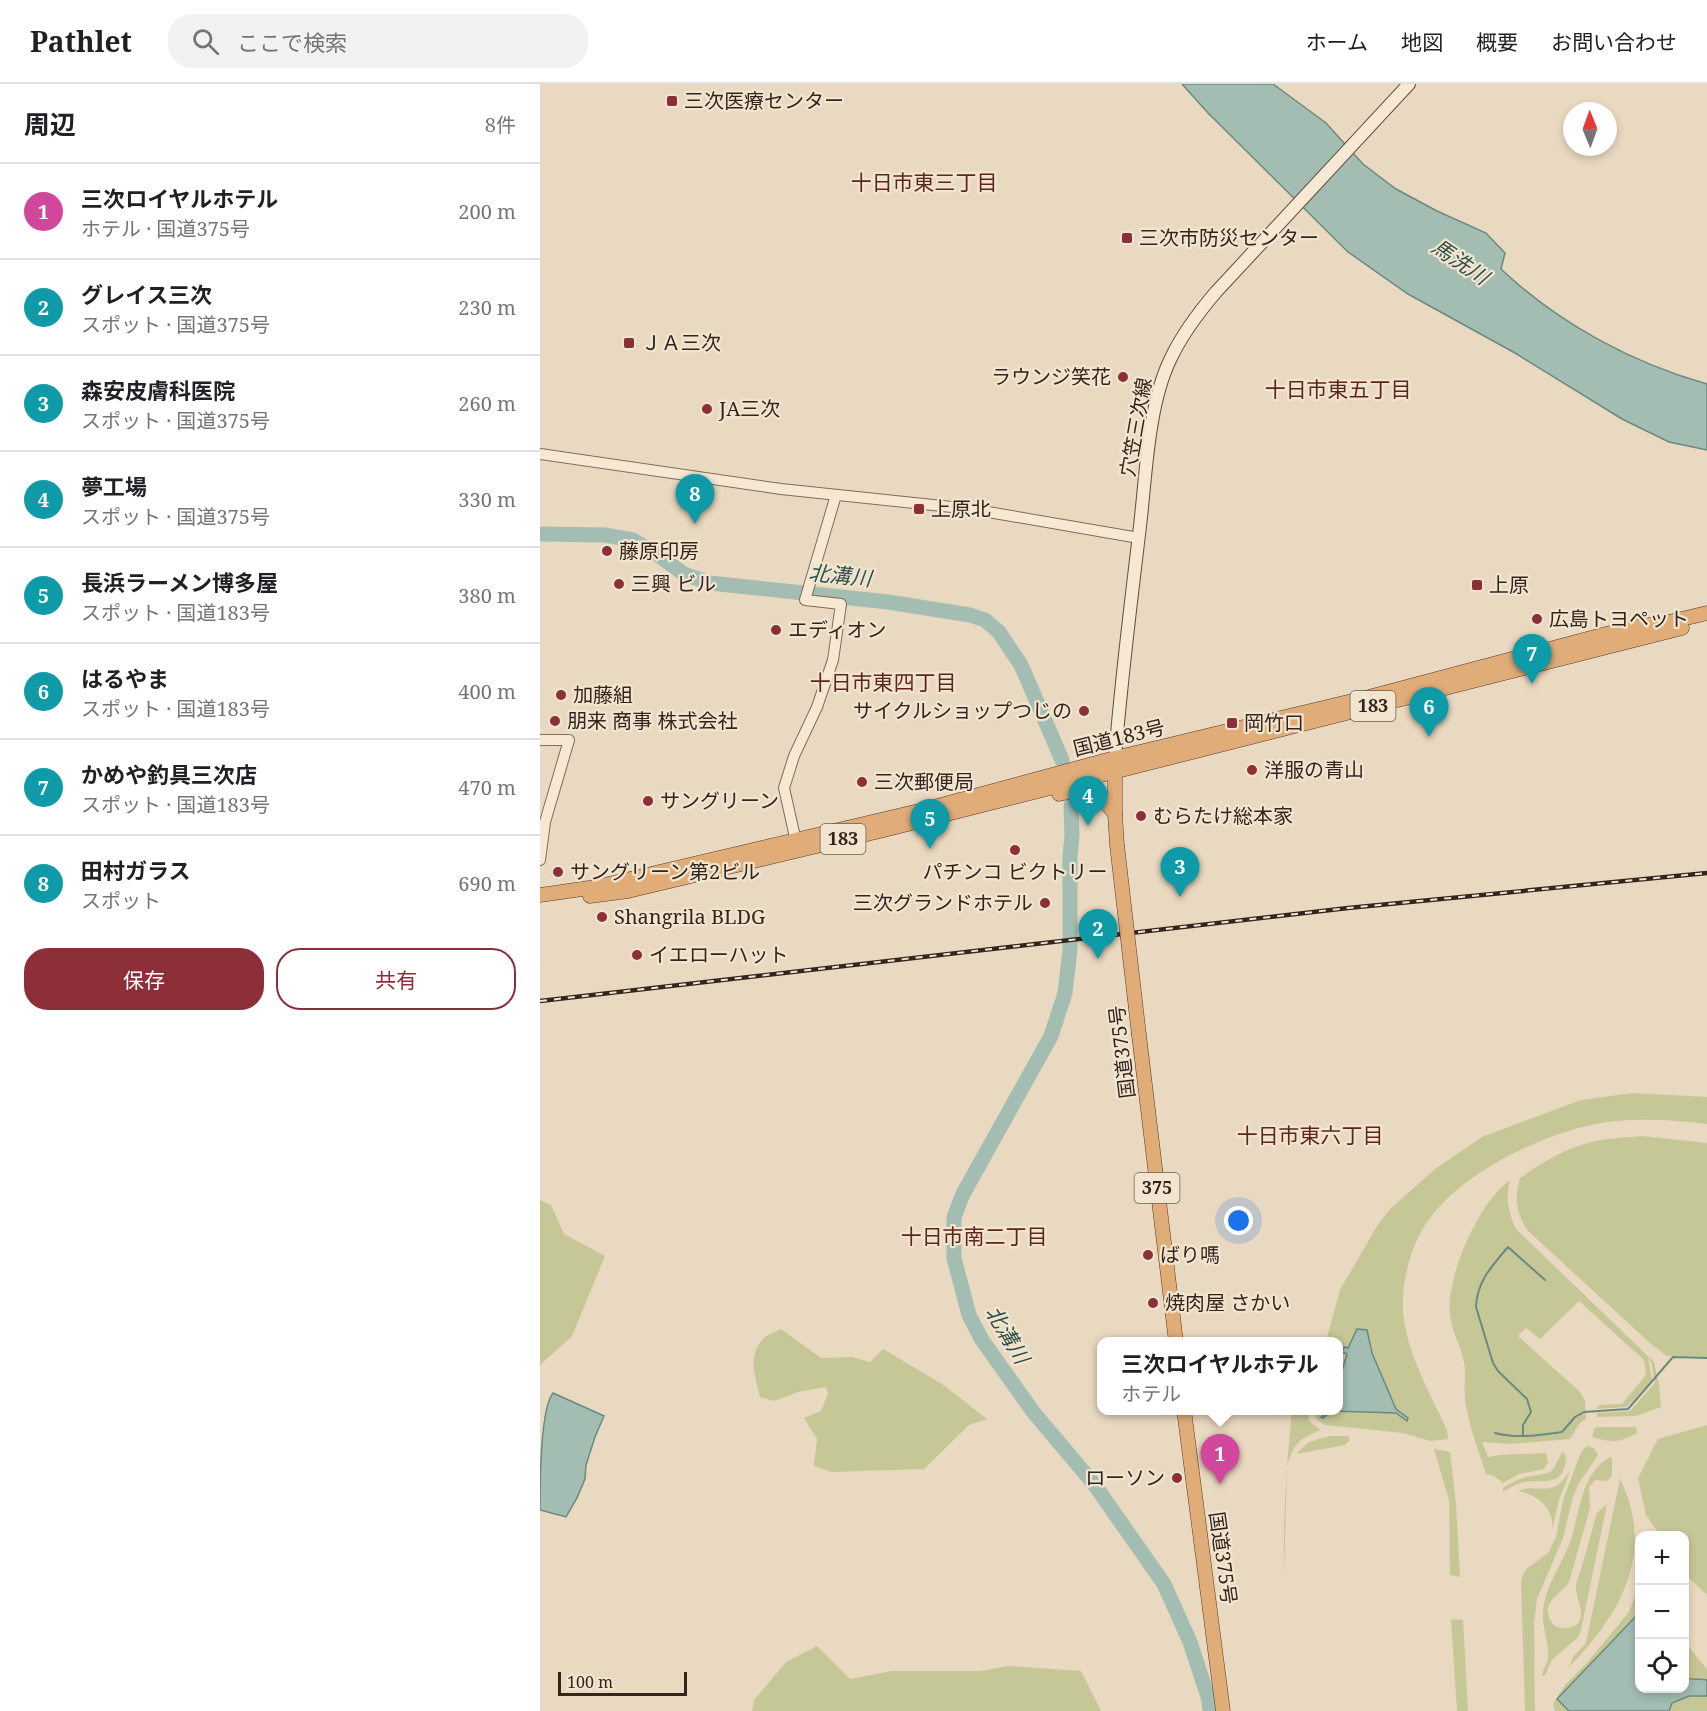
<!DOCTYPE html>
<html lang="ja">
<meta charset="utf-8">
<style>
:root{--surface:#fff;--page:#f2f2f2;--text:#202124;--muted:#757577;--line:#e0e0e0;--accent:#8c2f39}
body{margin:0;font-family:"Noto Serif","Noto Sans JP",serif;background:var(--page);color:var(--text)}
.controls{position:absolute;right:18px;bottom:18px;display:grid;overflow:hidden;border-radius:12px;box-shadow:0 3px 9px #0003}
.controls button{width:54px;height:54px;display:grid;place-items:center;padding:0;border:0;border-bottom:2px solid var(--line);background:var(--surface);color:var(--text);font:30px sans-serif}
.compass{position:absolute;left:1023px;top:18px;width:54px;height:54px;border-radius:50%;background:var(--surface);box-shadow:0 3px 9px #0003;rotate:359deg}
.scale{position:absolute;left:18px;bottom:15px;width:129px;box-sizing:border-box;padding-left:6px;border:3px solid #33251d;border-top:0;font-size:16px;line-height:21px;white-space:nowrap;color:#33251d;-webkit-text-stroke:4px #f2e5d0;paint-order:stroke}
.you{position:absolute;left:699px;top:1137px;width:21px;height:21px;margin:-15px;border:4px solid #fff;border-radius:50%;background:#1a73e8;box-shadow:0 0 0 9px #1a73e833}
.badge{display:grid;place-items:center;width:39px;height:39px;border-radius:50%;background:var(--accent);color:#fff;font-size:20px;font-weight:700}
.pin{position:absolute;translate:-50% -50px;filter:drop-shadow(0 2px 3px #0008)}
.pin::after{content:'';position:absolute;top:32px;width:21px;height:18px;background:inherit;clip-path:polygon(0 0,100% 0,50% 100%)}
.popup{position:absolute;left:557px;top:1253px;width:246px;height:78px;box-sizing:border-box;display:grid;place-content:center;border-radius:12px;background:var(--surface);filter:drop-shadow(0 2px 4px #0005);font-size:20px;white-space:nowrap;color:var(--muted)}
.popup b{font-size:22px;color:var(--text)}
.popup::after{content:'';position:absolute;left:50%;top:100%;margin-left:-12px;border:12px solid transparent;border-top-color:var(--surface)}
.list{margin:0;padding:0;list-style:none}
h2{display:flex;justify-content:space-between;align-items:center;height:78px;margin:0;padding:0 24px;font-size:26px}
h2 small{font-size:20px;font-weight:400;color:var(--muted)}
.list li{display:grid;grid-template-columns:39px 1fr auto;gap:18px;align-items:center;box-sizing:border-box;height:96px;padding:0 24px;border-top:2px solid var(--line)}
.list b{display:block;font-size:22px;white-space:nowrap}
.list p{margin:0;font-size:20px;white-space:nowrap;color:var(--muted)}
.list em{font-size:20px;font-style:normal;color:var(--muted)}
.actions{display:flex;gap:12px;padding:18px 24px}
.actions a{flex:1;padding:14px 0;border:2px solid var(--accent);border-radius:24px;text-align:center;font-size:21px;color:var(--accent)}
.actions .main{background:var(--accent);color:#fff}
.icon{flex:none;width:33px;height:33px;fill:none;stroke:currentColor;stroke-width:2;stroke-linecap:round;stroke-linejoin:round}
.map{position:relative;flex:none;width:1167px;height:1627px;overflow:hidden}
header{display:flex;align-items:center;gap:36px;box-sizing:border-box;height:84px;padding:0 30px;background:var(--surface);border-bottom:2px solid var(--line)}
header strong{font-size:28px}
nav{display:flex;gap:33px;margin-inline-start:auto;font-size:21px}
.search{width:420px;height:54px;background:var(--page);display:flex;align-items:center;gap:15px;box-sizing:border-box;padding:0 21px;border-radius:24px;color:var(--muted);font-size:22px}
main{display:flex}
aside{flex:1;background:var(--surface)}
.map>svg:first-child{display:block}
.green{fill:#c6c796}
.water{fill:#a3bdb2;stroke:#6b8a7f;stroke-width:1.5}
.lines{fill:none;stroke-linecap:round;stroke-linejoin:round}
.stream{stroke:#6b8a7f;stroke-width:2}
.river{stroke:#a3bdb2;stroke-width:15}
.tertiary-casing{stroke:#826b5a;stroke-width:12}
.secondary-casing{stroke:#644c3d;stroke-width:14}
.trunk-casing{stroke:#503a2e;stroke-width:15}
.tertiary{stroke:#f6e8d3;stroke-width:10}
.secondary{stroke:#f6e8d3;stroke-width:12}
.trunk{stroke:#e0ad79;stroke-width:14}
.rail-casing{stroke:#33251d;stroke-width:4.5}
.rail{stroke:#f2e5d0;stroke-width:2;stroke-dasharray:7;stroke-linecap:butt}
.trunk-bridge-casing{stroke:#503a2e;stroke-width:15;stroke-linecap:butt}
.trunk-bridge{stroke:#e0ad79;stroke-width:14}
.poi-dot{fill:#8c2f39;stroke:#f2e5d0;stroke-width:2}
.labels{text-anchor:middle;stroke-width:4.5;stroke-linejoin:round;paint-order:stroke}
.shield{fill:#f2e5d0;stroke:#6c5f53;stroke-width:1.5}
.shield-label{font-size:18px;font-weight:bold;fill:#33251d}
.poi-label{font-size:20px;fill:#33251d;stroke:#f2e5d0;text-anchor:start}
.street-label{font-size:20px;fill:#33251d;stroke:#f2e5d0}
.neighbourhood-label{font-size:21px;fill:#5c2620;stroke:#f2e5d0}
.water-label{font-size:21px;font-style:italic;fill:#2e514b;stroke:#f2e5d0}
</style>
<header>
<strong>Pathlet</strong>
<div class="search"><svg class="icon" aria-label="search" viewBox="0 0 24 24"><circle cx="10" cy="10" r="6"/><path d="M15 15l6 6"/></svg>ここで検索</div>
<nav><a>ホーム</a><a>地図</a><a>概要</a><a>お問い合わせ</a></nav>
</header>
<main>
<aside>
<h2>周辺<small>8件</small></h2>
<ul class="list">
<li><span class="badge" style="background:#d1479c">1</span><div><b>三次ロイヤルホテル</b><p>ホテル · 国道375号</p></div><em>200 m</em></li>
<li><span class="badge" style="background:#0f9aa8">2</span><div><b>グレイス三次</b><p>スポット · 国道375号</p></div><em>230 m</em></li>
<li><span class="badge" style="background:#0f9aa8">3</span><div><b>森安皮膚科医院</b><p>スポット · 国道375号</p></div><em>260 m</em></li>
<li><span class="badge" style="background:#0f9aa8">4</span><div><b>夢工場</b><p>スポット · 国道375号</p></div><em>330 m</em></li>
<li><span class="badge" style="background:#0f9aa8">5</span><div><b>長浜ラーメン博多屋</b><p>スポット · 国道183号</p></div><em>380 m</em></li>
<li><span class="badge" style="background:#0f9aa8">6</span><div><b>はるやま</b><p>スポット · 国道183号</p></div><em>400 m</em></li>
<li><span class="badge" style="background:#0f9aa8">7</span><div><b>かめや釣具三次店</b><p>スポット · 国道183号</p></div><em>470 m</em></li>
<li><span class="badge" style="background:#0f9aa8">8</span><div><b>田村ガラス</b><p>スポット</p></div><em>690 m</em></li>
</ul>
<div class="actions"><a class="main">保存</a><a>共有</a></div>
</aside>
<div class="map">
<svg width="1167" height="1627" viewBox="0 0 1167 1627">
<rect width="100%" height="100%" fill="#ead9c1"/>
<g class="green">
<path d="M1093,1009L1167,1013V1040C1134,1036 1100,1034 1067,1038C1006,1047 912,1091 881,1148C868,1172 862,1200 863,1227C866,1268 890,1309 907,1346L908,1355L890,1357L863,1349L785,1341L777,1336L773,1327L798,1326V1258L786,1257L800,1206L837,1142L850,1125L895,1085L942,1053L1041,1016Z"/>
<path d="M1101,1052L1167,1059V1273L1127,1272L1111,1260L987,1146C976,1126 974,1116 980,1094C999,1081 1019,1068 1041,1061C1060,1054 1082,1054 1101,1052Z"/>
<path d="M970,1096C965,1113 969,1130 976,1145L1114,1278L1119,1300L1121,1323L1096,1332L1057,1333V1329L1090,1327L1115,1299L1111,1278L1108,1273L1112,1296L1087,1323L1056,1325L1060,1321L1082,1320L1106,1291L1104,1276L1039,1217L1000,1255L986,1244L978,1252L1040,1308L1045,1317L1046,1335L1040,1339L1030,1355L972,1360L942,1358L948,1373L960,1371L1006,1369L1008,1378L1004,1385L979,1390L963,1399L954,1392L946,1390C938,1365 928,1340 925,1315C924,1303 926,1290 924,1278C921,1262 911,1247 910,1230C906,1192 939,1118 970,1096Z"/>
<polygon points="0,1116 11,1121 24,1150 65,1172 32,1252 0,1281"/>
<path d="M241,1245L281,1274L312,1273L330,1278L343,1265L402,1300L447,1335L429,1341L384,1385L291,1388L274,1382L277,1355L264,1334L281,1327L288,1310L286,1303L258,1308L234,1317L220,1313C215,1294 207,1270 224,1254C228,1250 236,1248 241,1245Z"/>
<path d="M752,1327H768L769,1337L781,1346C760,1354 753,1360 747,1382L744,1493C743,1437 746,1382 752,1327Z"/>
<polygon points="1167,1341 1167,1511 1145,1490 1144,1452 1120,1451 1106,1431 1098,1394 1118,1355"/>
<path d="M1056,1343H1096L1097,1349C1078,1359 1073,1359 1052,1353L1054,1345Z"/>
<polygon points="789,1352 808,1352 810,1356 805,1361 756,1370 769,1358"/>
<polygon points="1047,1362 1054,1364 1058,1371 1039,1399 1033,1413 1023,1454 997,1515 994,1539 995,1627 985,1627 981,1496 985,1486 1009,1468 1016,1453 1023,1416 1041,1368"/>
<polygon points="894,1365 910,1368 916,1419 920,1493 910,1491 909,1416"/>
<path d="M1022,1368L1026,1372C1025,1407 1001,1393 980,1399C974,1401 968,1405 963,1408V1404C971,1399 981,1394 990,1392C1014,1389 1011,1390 1022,1368Z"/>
<path d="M1070,1373L1072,1375V1392L1067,1397L1055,1396L1049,1403L1050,1424L1029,1498C1022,1510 1001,1517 1010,1535C1013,1542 1018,1544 1025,1544C1031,1544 1037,1542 1040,1536C1044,1526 1036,1514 1036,1504C1036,1497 1040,1489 1042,1482C1047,1464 1052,1447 1057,1429L1067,1420L1041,1546L1039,1552L1012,1576L1005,1591L1002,1592C1003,1584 1009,1578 1008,1570C1008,1551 1000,1539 1004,1520C1008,1497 1024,1477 1031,1455C1040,1428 1041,1389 1070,1373Z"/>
<path d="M1030,1388L1019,1416L1012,1446C1015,1424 997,1411 978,1407C990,1401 1004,1408 1016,1402C1022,1399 1025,1392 1030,1388Z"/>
<path d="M1080,1395C1116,1468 1081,1530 1029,1583L1033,1573L1046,1559Z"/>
<polygon points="1099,1493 1099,1529 1017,1615 1029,1627 1015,1627 1013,1620 1025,1601 1046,1580 1089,1528 1096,1509"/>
<polygon points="911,1535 923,1536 928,1627 917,1627"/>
<polygon points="1144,1557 1167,1585 1167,1596 1148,1595 1145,1593"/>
<polygon points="277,1562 310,1595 352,1587 441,1587 469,1582 541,1587 561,1627 212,1627 214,1616 246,1578"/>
<polygon points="1149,1612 1167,1612 1167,1627 1129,1627 1132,1619"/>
</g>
<g class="water">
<path d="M642,0H733L786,39L823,80L856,105L897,127L946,149L965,169L961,185C1018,239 1092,279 1167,300V366L1129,358L1082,335L975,269L868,210L808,168L668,29Z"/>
<polygon points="817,1245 827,1246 832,1269 856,1325 868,1334 867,1337 856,1329 792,1327 783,1334 781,1333 789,1327 798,1326 799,1297 807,1270 802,1268 804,1263 808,1264"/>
<path d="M13,1309L64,1332L55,1353L46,1381L45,1395L37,1414L26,1433L0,1426C0,1399 0,1325 13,1309Z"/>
<path d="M1099,1529L1100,1604H1144L1145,1593C1151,1597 1160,1594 1167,1596V1612H1149L1132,1619L1129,1627H1029L1017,1615Z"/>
</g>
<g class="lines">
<g class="stream">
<path d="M955,1349C977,1355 1000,1351 1022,1348L1035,1333L1044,1328L1088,1325L1133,1273L1167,1274"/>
<path d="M983,1352V1341L991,1328L987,1315L958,1287L953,1279L936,1223C937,1197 952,1182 968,1163L1005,1196"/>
</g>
<g class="river">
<polyline points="0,450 65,451 93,456 118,471 144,490 170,499 348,518 430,531 445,536 459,548 481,581 522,676"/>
<polyline points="531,722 532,751 530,772 530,866 525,909 511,952 423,1110 414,1133 414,1174 429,1231 442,1256 494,1329 554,1400 624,1500 650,1558 669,1616 670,1627"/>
</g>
<g class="tertiary-casing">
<g id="tertiary">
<polyline points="0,370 241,405 431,425 599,454"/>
<polyline points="0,656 29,656 5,738 0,776"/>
<polyline points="257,762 244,704 254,672 277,623 293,576 301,520 265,516 296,411"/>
</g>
</g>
<g class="secondary-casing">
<path id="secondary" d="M575,674C581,596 591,519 600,442C606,391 608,322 630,276C642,250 658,229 676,208L869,0"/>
</g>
<g class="trunk-casing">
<g id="trunk">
<polyline points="575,679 575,730 577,761"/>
<path d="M519,710C552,703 554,703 575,730"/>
<polyline points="0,811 56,803 379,727 575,674 829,613 1089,544 1129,538 1167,529"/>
<polyline points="50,812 88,807 348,745 1142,544"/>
<polyline points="599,951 636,1258"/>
<polyline points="644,1326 683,1627"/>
</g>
</g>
<use href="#tertiary" class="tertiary"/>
<use href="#secondary" class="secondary"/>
<use href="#trunk" class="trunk"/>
<g class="rail-casing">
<polyline id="rail" points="0,917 808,824 1167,789"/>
</g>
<use href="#rail" class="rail"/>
<g class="trunk-bridge-casing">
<polyline id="trunk-bridge" points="577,761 599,951"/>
</g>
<use href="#trunk-bridge" class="trunk-bridge"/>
</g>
<g class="poi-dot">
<rect x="126" y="11" width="12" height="12" rx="3"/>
<rect x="581" y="148" width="12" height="12" rx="3"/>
<rect x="83" y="253" width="12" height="12" rx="3"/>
<circle cx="583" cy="293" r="6"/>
<circle cx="167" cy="325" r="6"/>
<rect x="373" y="419" width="12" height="12" rx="3"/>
<circle cx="67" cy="467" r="6"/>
<circle cx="79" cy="500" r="6"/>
<rect x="931" y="495" width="12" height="12" rx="3"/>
<circle cx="997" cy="535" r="6"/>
<circle cx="236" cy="546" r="6"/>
<circle cx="21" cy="611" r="6"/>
<circle cx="544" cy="627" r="6"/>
<circle cx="15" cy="637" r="6"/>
<rect x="686" y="633" width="12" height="12" rx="3"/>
<circle cx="712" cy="686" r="6"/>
<circle cx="322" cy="698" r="6"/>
<circle cx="108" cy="717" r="6"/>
<circle cx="601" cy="732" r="6"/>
<circle cx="475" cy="766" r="6"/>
<circle cx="18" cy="788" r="6"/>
<circle cx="505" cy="819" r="6"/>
<circle cx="62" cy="833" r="6"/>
<circle cx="97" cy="871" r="6"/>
<circle cx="608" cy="1171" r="6"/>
<circle cx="613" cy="1219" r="6"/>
<circle cx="637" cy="1394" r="6"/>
</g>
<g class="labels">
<g class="shield">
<rect x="810.5" y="607" width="45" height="30" rx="4.5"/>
<rect x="280.5" y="740" width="45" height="30" rx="4.5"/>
<rect x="594.5" y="1089" width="45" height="30" rx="4.5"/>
</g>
<g class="shield-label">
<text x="833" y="628">183</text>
<text x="303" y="761">183</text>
<text x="617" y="1110">375</text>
</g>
<g class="poi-label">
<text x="144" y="24">三次医療センター</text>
<text x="599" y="161">三次市防災センター</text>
<text x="101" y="266">ＪＡ三次</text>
<text x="571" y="300" text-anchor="end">ラウンジ笑花</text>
<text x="179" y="332">JA三次</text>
<text x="391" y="432">上原北</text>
<text x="79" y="474">藤原印房</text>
<text x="91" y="507">三興 ビル</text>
<text x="949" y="508">上原</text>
<text x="1009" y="542">広島トヨペット</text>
<text x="248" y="553">エディオン</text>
<text x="33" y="618">加藤組</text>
<text x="532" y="634" text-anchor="end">サイクルショップつじの</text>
<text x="27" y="644">朋来 商事 株式会社</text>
<text x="704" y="646">岡竹口</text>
<text x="724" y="693">洋服の青山</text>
<text x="334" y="705">三次郵便局</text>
<text x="120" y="724">サングリーン</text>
<text x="613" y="739">むらたけ総本家</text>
<text x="30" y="795">サングリーン第2ビル</text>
<text x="475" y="795" text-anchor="middle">パチンコ ビクトリー</text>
<text x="493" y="826" text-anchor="end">三次グランドホテル</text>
<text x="74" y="840">Shangrila BLDG</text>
<text x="109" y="878">イエローハット</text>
<text x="620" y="1178">ばり嗎</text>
<text x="625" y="1226">焼肉屋 さかい</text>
<text x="625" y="1401" text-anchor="end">ローソン</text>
</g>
<g class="street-label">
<text transform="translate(596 343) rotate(-80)" y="7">穴笠三次線</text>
<text transform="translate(579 654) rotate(-14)" y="7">国道183号</text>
<text transform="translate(582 968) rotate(-97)" y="7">国道375号</text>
<text transform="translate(683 1474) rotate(82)" y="7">国道375号</text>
</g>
<g class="neighbourhood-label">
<text x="384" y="106">十日市東三丁目</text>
<text x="798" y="313">十日市東五丁目</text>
<text x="343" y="606">十日市東四丁目</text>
<text x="770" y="1059">十日市東六丁目</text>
<text x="434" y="1160">十日市南二丁目</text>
</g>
<g class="water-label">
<text transform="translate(920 178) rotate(34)" y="7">馬洗川</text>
<text transform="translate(300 492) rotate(6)" y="7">北溝川</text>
<text transform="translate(467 1251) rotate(59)" y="7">北溝川</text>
</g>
</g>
</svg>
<div class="controls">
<button>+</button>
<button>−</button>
<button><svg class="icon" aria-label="locate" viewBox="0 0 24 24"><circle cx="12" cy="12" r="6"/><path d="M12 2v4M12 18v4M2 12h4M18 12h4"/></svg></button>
</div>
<svg class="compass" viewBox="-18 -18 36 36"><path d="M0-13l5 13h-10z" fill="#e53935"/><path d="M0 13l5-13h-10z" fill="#757577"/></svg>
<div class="scale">100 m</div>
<div class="you"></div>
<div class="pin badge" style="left:680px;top:1400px;background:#d1479c">1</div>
<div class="popup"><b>三次ロイヤルホテル</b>ホテル</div>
<div class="pin badge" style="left:558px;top:875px;background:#0f9aa8">2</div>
<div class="pin badge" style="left:640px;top:813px;background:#0f9aa8">3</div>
<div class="pin badge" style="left:548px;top:742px;background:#0f9aa8">4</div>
<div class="pin badge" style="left:390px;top:765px;background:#0f9aa8">5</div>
<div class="pin badge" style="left:889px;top:653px;background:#0f9aa8">6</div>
<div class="pin badge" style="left:992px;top:600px;background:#0f9aa8">7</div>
<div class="pin badge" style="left:155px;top:440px;background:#0f9aa8">8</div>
</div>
</main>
